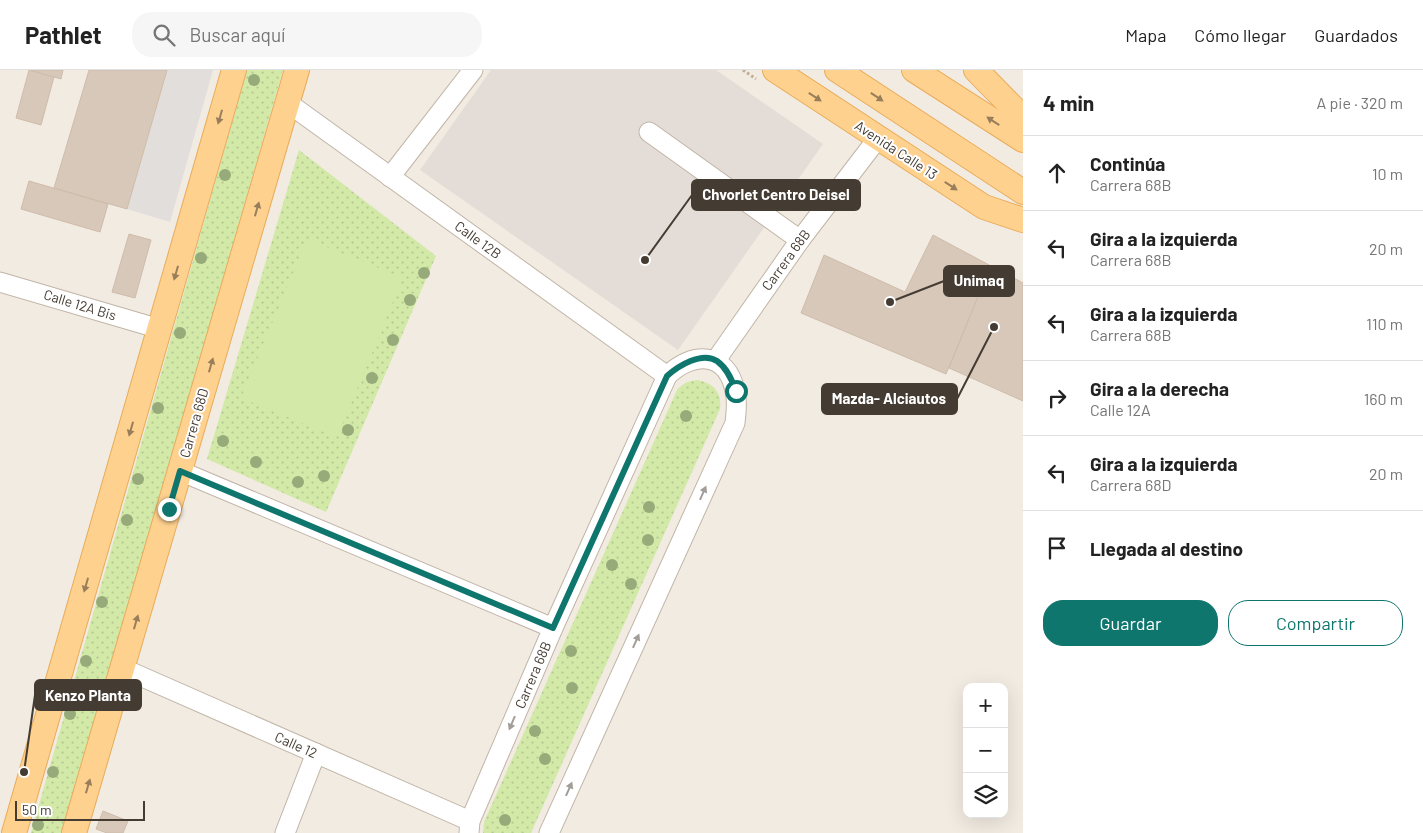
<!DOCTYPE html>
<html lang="es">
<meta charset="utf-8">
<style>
:root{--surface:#fff;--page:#f6f6f6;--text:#222;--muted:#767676;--line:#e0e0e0;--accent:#0f766e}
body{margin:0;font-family:Barlow,sans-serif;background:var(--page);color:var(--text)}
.controls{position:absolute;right:15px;bottom:15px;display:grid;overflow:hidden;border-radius:10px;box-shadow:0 5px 20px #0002}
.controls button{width:45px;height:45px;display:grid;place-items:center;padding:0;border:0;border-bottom:1px solid var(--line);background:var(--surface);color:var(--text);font:25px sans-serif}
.scale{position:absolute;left:15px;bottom:12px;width:130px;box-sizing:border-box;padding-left:5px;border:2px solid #443b32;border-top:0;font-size:14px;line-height:18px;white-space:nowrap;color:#443b32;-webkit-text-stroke:4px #fff;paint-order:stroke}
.stop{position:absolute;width:15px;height:15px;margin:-11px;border:4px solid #0f766e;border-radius:50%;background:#fff}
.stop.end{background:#0f766e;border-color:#fff;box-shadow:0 1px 5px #0008}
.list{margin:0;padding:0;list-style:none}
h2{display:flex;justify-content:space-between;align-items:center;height:65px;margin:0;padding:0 20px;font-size:21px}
h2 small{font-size:16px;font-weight:400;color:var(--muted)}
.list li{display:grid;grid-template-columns:32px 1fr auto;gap:15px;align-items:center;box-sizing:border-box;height:75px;padding:0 20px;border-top:1px solid var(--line)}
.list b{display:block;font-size:19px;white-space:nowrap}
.list p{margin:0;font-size:16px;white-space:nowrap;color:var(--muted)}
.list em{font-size:16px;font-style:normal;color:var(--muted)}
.actions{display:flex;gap:10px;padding:15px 20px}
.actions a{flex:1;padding:11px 0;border:1px solid var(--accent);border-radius:20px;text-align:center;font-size:18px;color:var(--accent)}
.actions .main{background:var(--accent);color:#fff}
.icon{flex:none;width:28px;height:28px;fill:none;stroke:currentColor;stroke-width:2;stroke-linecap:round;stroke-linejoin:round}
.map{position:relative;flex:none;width:1023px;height:763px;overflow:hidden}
header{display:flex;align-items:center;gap:30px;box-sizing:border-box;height:70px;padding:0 25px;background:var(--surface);border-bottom:1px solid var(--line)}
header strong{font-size:24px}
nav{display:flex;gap:28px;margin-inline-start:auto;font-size:18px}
.search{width:350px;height:45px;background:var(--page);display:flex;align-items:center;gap:12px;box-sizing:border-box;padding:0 18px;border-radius:20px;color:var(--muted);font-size:19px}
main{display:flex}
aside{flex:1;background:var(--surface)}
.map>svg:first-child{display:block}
.industrial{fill:#e4ddd7}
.green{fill:url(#green-dots)}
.pitch{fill:#d3e9a8}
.parking{fill:#e2dedb}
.building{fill:#d7c8ba;stroke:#cfbcaa}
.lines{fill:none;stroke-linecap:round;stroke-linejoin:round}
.minor-casing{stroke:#c1b5a7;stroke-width:21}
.major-casing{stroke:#e8ac5a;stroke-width:26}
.path{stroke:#c0ac95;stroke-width:3;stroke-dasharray:2.5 2.5;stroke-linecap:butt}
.minor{stroke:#fff;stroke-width:19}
.major{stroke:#ffd18e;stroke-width:24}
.tree{fill:#97ab7a}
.oneway{fill:#987e5b}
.oneway2{fill:#a29d98}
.route{stroke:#0f766e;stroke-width:6}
.labels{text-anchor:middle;stroke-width:4;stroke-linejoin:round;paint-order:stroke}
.street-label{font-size:14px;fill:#443b32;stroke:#fff}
.leader{fill:none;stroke:#443b32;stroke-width:2}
.callout-dot{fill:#443b32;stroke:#fff;stroke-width:2}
.callout{fill:#443b32;stroke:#443b32;stroke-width:2}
.callout-label{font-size:15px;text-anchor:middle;font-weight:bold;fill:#fff}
</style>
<header>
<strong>Pathlet</strong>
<div class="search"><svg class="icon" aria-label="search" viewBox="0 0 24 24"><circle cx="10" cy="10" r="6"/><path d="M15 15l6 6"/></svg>Buscar aquí</div>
<nav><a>Mapa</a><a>Cómo llegar</a><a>Guardados</a></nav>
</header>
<main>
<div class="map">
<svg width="1023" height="763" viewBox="0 0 1023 763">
<defs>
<pattern id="green-dots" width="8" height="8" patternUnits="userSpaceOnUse" patternTransform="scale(1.25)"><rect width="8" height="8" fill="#d3e9a8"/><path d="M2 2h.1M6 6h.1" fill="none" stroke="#b6c991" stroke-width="1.8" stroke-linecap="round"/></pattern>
</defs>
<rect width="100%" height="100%" fill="#f2ebe2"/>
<polygon class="industrial" points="491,0 716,0 823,74 678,280 420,100"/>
<g class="green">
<polygon points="247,0 283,0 64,763 31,763"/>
<polygon points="299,80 436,186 326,442 207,389"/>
<path d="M698,310C714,314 722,322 720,339L531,763H483L484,752L677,320C683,313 688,311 698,310Z"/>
</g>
<polygon class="pitch" points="307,169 403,208 337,367 241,328"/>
<polygon class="parking" points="167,0 213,0 170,152 127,139"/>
<g class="building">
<polygon points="29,0 54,7 41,55 16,48"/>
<polygon points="30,0 63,0 61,9"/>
<polygon points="89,0 167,0 127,139 54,118"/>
<polygon points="29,111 108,134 100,162 21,139"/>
<polygon points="129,164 151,170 135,228 112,222"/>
<polygon points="933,165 991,196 946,304 801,243 824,185 905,222"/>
<polygon points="1009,205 1023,213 1023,331 949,298 986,207 1005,215"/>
<polygon points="103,741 128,751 123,763 107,763 96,759"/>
</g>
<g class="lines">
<g class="minor-casing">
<g id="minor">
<polyline points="288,33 667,306"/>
<polyline points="649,62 800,170"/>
<polyline points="390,107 473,0"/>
<polyline points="0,212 160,259"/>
<polyline points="716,290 800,170 878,68"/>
<polyline points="180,401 553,558"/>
<polyline points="122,598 470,751"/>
<polyline points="285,763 316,683"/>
<path d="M469,763L470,751L553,558L667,306C692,281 727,281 735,321C738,332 736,342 735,353L549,763"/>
</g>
</g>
<g class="major-casing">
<g id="major">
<polyline points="775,0 984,137 1023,150"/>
<polyline points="837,0 1023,122"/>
<polyline points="914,0 1023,70"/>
<polyline points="976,0 1023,48"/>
<polyline points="14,763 234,0"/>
<polyline points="74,763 297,0"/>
</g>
</g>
<polyline class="path" points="743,0 756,9"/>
<use href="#minor" class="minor"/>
<use href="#major" class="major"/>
</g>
<g class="tree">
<circle cx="254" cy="10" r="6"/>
<circle cx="225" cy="105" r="6"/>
<circle cx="201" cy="188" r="6"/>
<circle cx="424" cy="203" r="6"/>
<circle cx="410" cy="230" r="6"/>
<circle cx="180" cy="263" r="6"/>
<circle cx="393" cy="270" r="6"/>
<circle cx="372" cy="308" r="6"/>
<circle cx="158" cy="338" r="6"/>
<circle cx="686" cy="346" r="6"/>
<circle cx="348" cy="360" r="6"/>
<circle cx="223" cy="371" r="6"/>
<circle cx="256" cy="392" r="6"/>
<circle cx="324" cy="406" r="6"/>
<circle cx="138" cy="409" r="6"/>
<circle cx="298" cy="412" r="6"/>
<circle cx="649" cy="437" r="6"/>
<circle cx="127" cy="450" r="6"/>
<circle cx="648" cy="470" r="6"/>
<circle cx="612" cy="495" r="6"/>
<circle cx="631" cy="514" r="6"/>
<circle cx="102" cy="532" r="6"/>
<circle cx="571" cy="581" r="6"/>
<circle cx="86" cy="591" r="6"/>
<circle cx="572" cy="618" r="6"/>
<circle cx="70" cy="644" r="6"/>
<circle cx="535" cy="661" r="6"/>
<circle cx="545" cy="689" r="6"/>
<circle cx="53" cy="702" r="6"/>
<circle cx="505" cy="750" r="6"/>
<circle cx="38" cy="755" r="6"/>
</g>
<defs><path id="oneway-solid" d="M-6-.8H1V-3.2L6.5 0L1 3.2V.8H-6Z" transform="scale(1.25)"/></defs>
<g class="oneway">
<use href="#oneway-solid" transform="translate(815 27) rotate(33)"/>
<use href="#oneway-solid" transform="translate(877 27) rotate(34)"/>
<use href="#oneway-solid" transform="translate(220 47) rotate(106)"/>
<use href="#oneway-solid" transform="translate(993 51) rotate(-147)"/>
<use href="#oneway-solid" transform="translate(951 116) rotate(33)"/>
<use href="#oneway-solid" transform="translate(257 139) rotate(-74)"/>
<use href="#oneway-solid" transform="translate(176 203) rotate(106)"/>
<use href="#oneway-solid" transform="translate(211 295) rotate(-74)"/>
<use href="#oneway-solid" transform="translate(131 359) rotate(106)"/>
<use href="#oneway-solid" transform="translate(86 515) rotate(106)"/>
<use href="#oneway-solid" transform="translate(136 552) rotate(-74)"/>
<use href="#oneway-solid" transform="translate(88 716) rotate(-74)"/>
</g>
<g class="oneway2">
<use href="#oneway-solid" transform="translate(703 423) rotate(-66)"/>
<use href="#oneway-solid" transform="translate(636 571) rotate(-66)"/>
<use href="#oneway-solid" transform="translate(512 653) rotate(113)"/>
<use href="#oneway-solid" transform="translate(569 719) rotate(-66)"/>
</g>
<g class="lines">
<path class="route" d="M169,439L180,401L553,558L667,306C678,296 702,281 717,291C727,298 732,310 736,321"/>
</g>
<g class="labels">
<g class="street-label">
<text transform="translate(896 80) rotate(33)" y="5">Avenida Calle 13</text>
<text transform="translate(478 170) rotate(36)" y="5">Calle 12B</text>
<text transform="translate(786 190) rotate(-54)" y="5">Carrera 68B</text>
<text transform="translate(80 235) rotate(17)" y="5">Calle 12A Bis</text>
<text transform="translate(194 353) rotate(-74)" y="5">Carrera 68D</text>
<text transform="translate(533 605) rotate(-67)" y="5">Carrera 68B</text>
<text transform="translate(296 675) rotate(24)" y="5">Calle 12</text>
</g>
</g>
<path class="leader" d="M645 190L692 125M890 232L944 211M994 257L957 329M24 702L35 625"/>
<g class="callout-dot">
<circle cx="645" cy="190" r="5"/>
<circle cx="890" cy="232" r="5"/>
<circle cx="994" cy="257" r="5"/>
<circle cx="24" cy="702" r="5"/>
</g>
<g class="callout">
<rect x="692" y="110" width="168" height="30" rx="5"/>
<rect x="944" y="196" width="70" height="30" rx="5"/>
<rect x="822" y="314" width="135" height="30" rx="5"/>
<rect x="35" y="610" width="106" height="30" rx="5"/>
</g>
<g class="callout-label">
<text x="776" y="130">Chvorlet Centro Deisel</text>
<text x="979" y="216">Unimaq</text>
<text x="889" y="334">Mazda- Alciautos</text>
<text x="88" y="631">Kenzo Planta</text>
</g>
</svg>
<div class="controls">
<button>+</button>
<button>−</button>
<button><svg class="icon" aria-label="layers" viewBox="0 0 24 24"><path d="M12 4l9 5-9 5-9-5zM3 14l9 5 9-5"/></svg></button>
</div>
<div class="scale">50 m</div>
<div class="stop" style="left:736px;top:321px"></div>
<div class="stop end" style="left:169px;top:439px"></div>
</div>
<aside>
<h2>4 min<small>A pie · 320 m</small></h2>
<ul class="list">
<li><svg class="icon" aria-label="ahead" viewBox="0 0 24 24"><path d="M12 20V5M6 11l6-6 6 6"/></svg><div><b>Continúa</b><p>Carrera 68B</p></div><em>10 m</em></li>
<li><svg class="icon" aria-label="left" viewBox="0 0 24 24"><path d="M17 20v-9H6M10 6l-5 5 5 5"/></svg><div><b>Gira a la izquierda</b><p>Carrera 68B</p></div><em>20 m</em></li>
<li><svg class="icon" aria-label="left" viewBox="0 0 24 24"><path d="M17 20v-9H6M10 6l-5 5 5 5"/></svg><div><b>Gira a la izquierda</b><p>Carrera 68B</p></div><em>110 m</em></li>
<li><svg class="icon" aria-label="right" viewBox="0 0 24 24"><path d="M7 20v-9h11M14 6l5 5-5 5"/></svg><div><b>Gira a la derecha</b><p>Calle 12A</p></div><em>160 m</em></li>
<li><svg class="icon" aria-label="left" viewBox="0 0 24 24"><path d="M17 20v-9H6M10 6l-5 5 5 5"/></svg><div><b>Gira a la izquierda</b><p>Carrera 68D</p></div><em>20 m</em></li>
<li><svg class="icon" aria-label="arrive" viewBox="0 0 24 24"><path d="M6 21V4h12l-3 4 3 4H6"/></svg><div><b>Llegada al destino</b></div></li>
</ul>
<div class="actions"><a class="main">Guardar</a><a>Compartir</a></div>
</aside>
</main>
